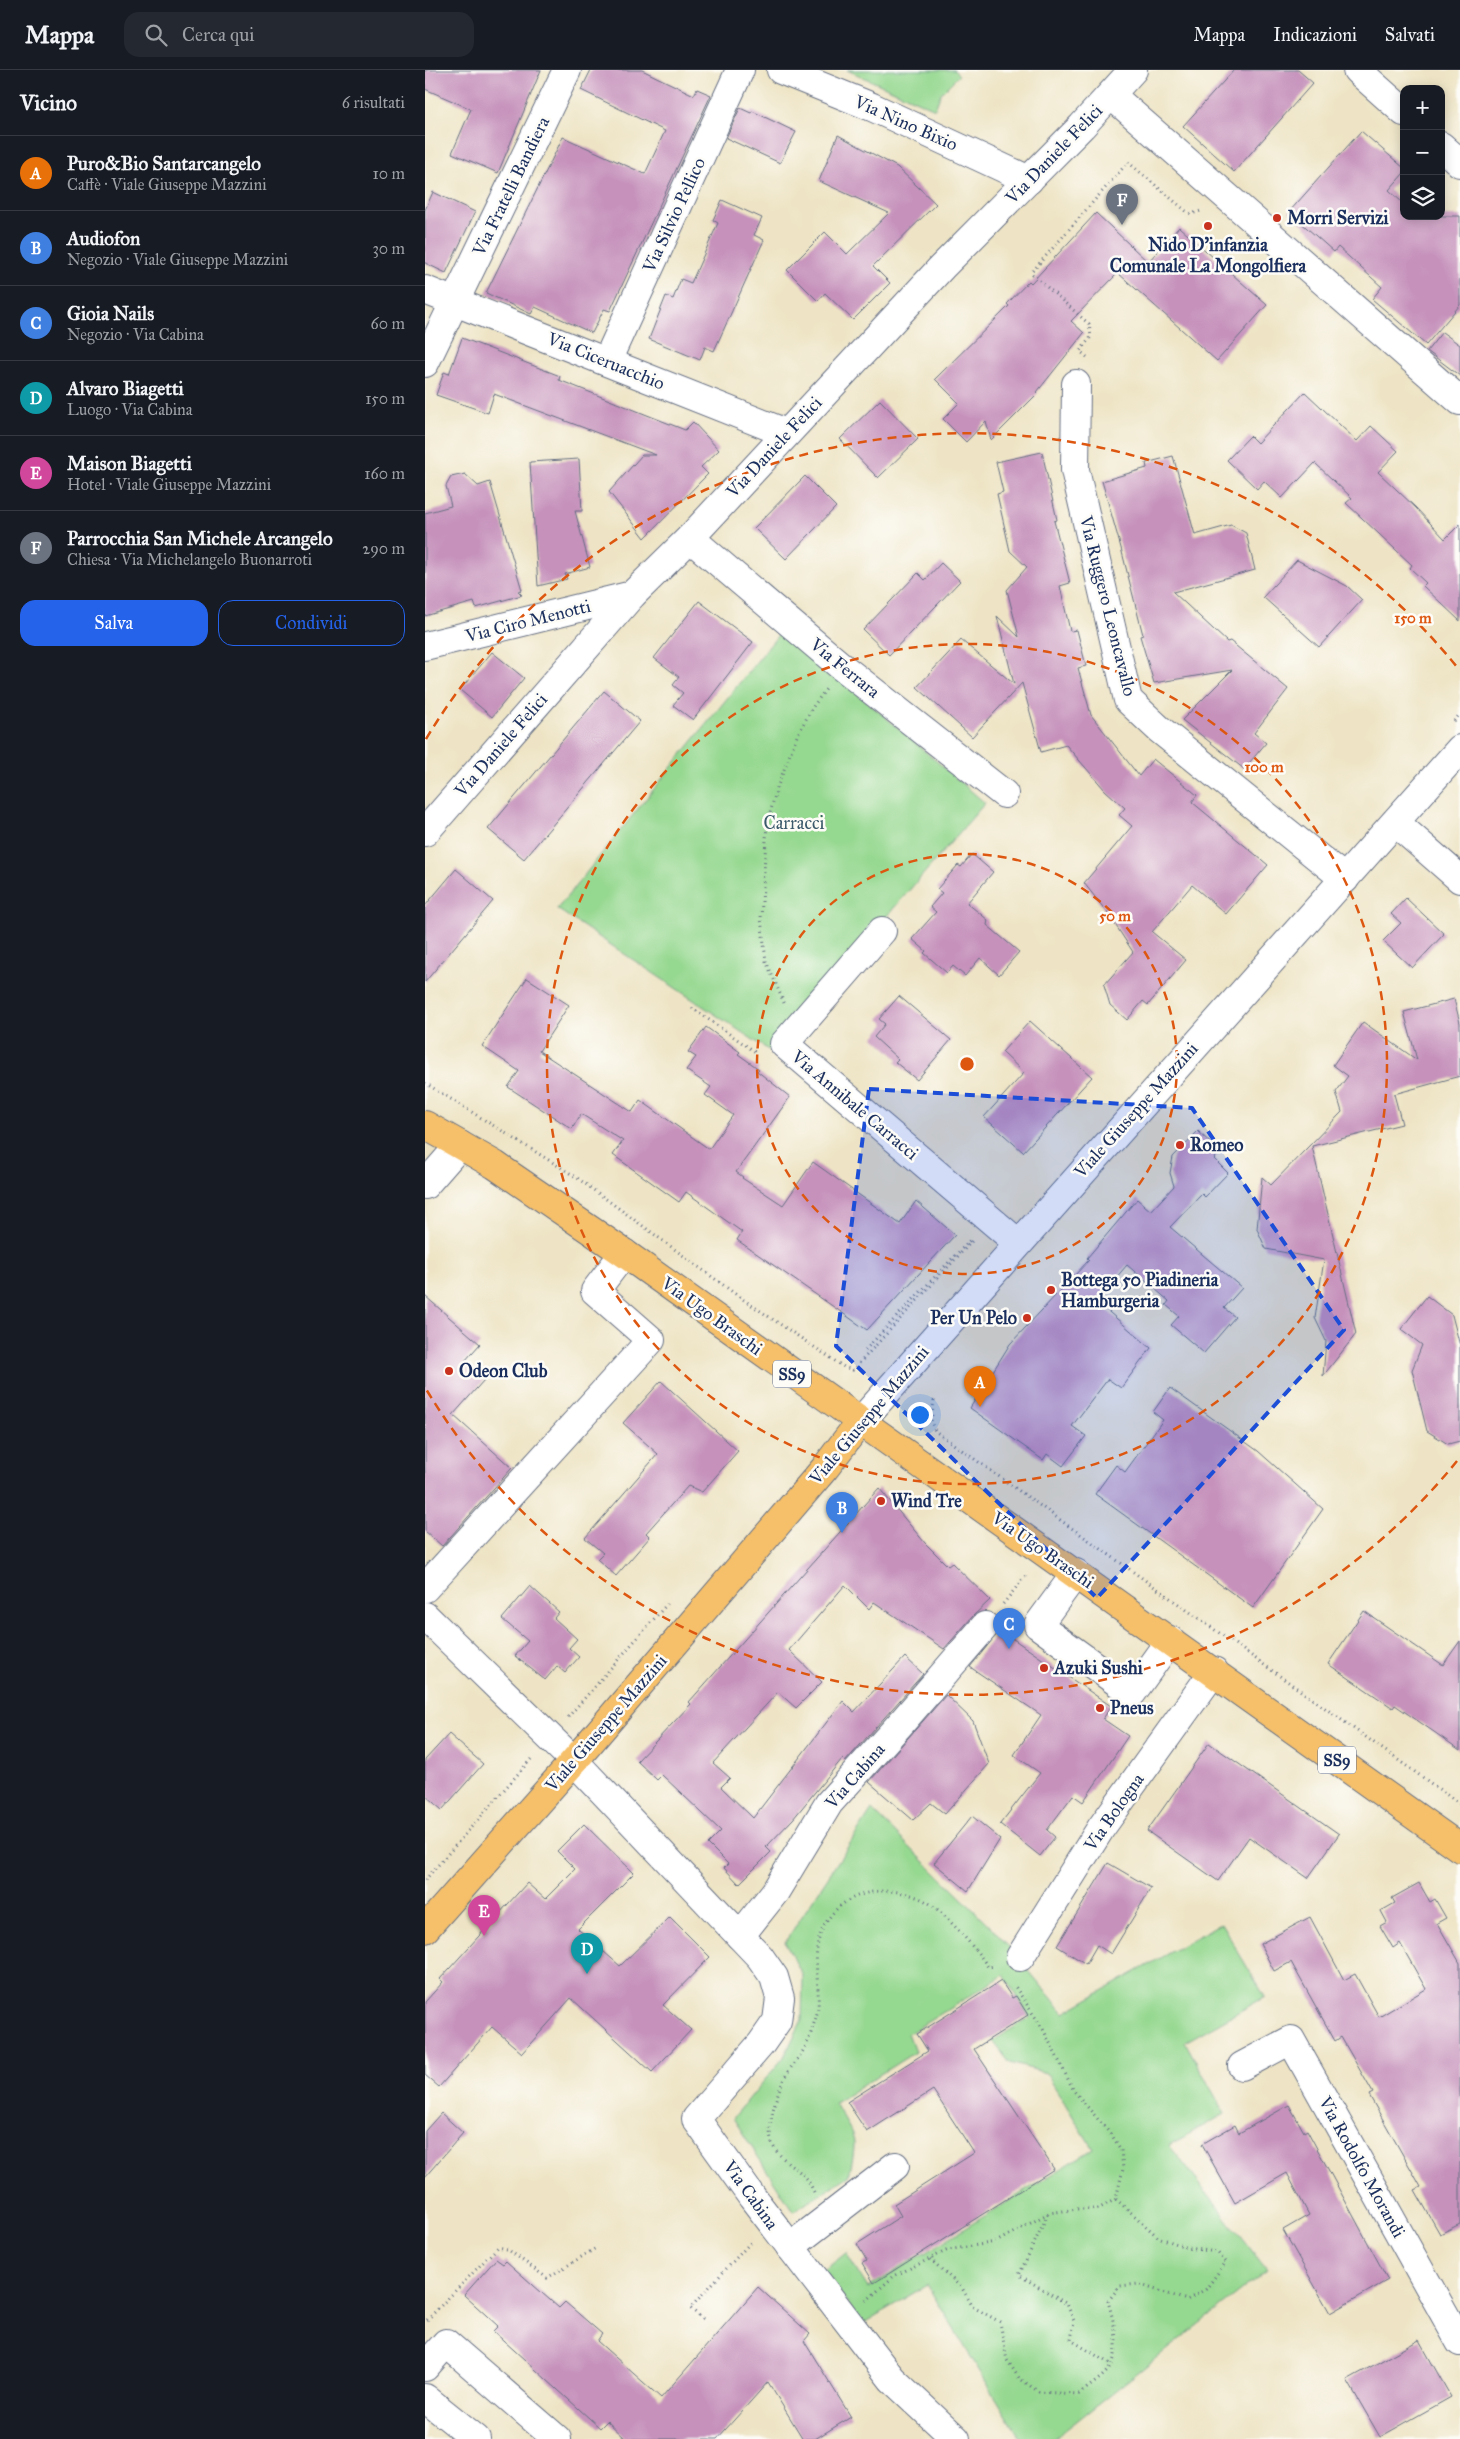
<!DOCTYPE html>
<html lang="it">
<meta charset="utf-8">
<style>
:root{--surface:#171b24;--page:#242831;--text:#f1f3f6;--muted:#9ea1a6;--line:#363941;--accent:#2563eb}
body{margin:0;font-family:"IM FELL Great Primer",serif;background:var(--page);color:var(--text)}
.controls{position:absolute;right:15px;top:15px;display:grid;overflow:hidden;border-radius:10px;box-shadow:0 2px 12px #0003}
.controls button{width:45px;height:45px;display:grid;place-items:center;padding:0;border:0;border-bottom:1px solid var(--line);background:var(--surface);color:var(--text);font:25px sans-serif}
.you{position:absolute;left:494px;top:1344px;width:18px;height:18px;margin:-12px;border:4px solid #fff;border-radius:50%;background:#1a73e8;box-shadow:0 0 0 8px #1a73e833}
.badge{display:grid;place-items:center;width:32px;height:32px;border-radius:50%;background:var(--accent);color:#fff;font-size:16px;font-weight:700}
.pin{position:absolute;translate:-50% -41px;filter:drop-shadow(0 1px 2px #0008)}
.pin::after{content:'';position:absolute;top:26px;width:18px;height:15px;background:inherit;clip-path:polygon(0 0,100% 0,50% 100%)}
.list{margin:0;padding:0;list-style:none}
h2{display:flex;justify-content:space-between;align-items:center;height:65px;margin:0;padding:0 20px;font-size:21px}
h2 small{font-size:16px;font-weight:400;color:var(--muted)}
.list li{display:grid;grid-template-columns:32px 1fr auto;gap:15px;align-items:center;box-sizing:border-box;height:75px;padding:0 20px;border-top:1px solid var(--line)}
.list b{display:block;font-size:19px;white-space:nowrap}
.list p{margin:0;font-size:16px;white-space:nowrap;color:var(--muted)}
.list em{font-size:16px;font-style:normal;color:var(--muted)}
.actions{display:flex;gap:10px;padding:15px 20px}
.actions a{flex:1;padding:11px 0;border:1px solid var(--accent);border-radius:15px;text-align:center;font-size:18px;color:var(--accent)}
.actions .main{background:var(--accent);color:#fff}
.icon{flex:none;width:28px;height:28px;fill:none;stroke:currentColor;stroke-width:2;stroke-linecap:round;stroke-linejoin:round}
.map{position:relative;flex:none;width:1035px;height:2369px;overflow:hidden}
header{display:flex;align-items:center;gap:30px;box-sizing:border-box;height:70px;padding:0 25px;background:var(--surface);border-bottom:1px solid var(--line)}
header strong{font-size:24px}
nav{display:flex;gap:28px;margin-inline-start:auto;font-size:18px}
.search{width:350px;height:45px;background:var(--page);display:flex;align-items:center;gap:12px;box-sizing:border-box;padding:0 18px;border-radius:15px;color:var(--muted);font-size:19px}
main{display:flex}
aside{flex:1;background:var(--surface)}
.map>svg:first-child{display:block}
.green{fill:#95d890;stroke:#588477}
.building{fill:#c692bc}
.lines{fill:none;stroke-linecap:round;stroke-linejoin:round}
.minor-casing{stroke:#656e82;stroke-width:30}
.major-casing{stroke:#656e82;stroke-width:30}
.path{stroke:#656e82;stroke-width:3;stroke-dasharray:1 4;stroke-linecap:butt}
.minor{stroke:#fff;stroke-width:28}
.major{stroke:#f6c06b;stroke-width:28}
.marked{fill:#1d4ed8;fill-opacity:0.2;stroke:#1d4ed8;stroke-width:4;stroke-dasharray:10 6;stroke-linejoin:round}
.ring{fill:none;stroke:#de5710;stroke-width:2.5;stroke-dasharray:9 6}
.poi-dot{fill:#c8321e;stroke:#fdfcf7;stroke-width:2}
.labels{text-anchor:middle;stroke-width:5;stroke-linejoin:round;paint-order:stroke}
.shield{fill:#fdfcf7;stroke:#5f6c8c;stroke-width:1}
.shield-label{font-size:16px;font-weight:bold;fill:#1b2f5e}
.street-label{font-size:18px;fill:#1b2f5e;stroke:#fdfcf7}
.poi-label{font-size:18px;font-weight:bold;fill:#1b2f5e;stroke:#fdfcf7;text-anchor:start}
.park-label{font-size:18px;fill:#3a596a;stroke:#fdfcf7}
.centre{fill:#de5710;stroke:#fdfcf7;stroke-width:2.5}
.ring-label{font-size:15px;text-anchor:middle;font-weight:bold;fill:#de5710;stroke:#fdfcf7;stroke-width:5;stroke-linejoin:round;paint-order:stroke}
</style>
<header>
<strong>Mappa</strong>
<div class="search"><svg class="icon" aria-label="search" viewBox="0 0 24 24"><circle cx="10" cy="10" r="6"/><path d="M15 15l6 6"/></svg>Cerca qui</div>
<nav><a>Mappa</a><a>Indicazioni</a><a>Salvati</a></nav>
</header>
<main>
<aside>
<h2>Vicino<small>6 risultati</small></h2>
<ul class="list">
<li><span class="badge" style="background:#e8710a">A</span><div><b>Puro&amp;Bio Santarcangelo</b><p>Caffè · Viale Giuseppe Mazzini</p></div><em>10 m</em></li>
<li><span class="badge" style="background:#3f7fe0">B</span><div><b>Audiofon</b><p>Negozio · Viale Giuseppe Mazzini</p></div><em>30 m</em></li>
<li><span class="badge" style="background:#3f7fe0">C</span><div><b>Gioia Nails</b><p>Negozio · Via Cabina</p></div><em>60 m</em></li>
<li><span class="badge" style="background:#0f9aa8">D</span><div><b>Alvaro Biagetti</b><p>Luogo · Via Cabina</p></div><em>150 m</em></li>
<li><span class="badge" style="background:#d1479c">E</span><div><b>Maison Biagetti</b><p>Hotel · Viale Giuseppe Mazzini</p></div><em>160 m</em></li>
<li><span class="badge" style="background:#6b7280">F</span><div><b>Parrocchia San Michele Arcangelo</b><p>Chiesa · Via Michelangelo Buonarroti</p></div><em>290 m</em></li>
</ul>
<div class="actions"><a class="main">Salva</a><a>Condividi</a></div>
</aside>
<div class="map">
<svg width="1035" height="2369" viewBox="0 0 1035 2369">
<rect width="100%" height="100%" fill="#fdfcf7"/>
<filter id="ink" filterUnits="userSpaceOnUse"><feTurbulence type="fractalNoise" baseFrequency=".02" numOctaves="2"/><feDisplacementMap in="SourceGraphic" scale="10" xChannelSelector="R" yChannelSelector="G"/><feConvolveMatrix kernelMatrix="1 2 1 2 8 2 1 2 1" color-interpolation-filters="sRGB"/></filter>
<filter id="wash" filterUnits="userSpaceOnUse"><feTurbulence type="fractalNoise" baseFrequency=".0096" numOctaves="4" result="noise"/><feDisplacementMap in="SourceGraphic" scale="20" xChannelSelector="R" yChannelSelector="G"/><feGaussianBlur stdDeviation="1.12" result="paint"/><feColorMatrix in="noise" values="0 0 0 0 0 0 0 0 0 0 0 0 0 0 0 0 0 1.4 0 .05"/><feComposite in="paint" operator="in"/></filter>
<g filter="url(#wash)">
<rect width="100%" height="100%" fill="#eee4c5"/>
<g class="green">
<polygon points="422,0 529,0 534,5 516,23 510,39"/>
<polygon points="358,559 560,733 345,981 132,839"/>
<path d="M447,1740L574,1865L639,1943L796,1853L840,1927L760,1972L800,2044L744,2075L842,2200L629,2369H596L502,2215L437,2254L399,2200L421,2183L443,2218L668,2079L621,2003L585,1993L568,1971L605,1947L579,1905L483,1964L490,1982L410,2033C429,2069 434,2062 424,2106L368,2141L308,2048L359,1987L377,1950L378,1906L360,1872Z"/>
</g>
<g id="blocks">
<g class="building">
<polygon points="0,0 116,0 73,103 27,83 46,39 0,19"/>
<polygon points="166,0 217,0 269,25 272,19 286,25 185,241 179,239 167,263 110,237 106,244 61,223 138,67 220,104 240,61 156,20"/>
<polygon points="809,0 873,0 888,13 809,102 758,56"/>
<polygon points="315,38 326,43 327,41 371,62 355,93 301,68"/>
<polygon points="936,61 979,98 979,103 964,120 979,134 979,146 1035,146 1035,235 1001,275 947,229 957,217 913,177 909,182 864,142"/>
<polygon points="413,65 472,97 511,134 448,196 465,213 428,250 400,223 393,231 362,200 400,162 422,184 464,143 394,111"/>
<polygon points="8,122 50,142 21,203 0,193 0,140"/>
<polygon points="297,130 337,148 329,165 339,170 289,281 280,277 275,290 224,269 241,226 248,229 256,209 266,213 293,153 288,150"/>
<polygon points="671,143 723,192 754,157 842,235 792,291 693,203 646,251 659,263 612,322 613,323 566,370 561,351 541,372 518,349 534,333 510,309 584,236 582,234 604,211 606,213"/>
<polygon points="1017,262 1035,275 1035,306 1002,281"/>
<polygon points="37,268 135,306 134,310 260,360 268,352 294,380 276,397 283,404 220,468 184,422 217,385 231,385 69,324 63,343 11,325 19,302 24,304"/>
<polygon points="880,322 932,371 946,356 973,381 953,402 991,438 1020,469 1035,454 1035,551 998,516 1001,513 985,498 987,495 921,433 927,428 890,393 857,428 839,411 832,419 802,390 825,366 832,373"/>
<polygon points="455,330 493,369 453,408 415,369"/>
<polygon points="617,382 632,450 629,451 645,513 635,516 645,561 652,560 661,596 653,598 666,645 714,706 728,689 772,725 767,732 843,795 801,844 767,815 727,862 761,890 723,935 718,931 702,950 685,935 679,915 708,882 684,845 659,813 707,756 694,745 700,738 680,720 641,675 616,682 597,613 547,667 492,617 536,570 589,614 572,546 594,567 582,520 602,497 585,481 572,424 578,422 571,392"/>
<polygon points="748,386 770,465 806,455 821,463 830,500 748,522 802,572 805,571 863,619 829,663 841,673 819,699 757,650 807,600 729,613 715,566 718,565 696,478 677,411 722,398 721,393"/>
<polygon points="154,389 157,441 150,441 165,497 140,504 142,509 113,516 105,392"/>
<polygon points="40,404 53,416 65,412 97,520 93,521 97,525 51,538 49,532 0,546 0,443 26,436 21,416 26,407"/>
<polygon points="380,406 411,437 361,489 329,458"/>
<polygon points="872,490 922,516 937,530 894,577 838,527"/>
<polygon points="516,493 535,511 464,585 438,560 493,503 500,510"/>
<polygon points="274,531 328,572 268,650 248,635 258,623 248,615 254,607 229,588"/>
<polygon points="67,582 99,608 67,647 35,620"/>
<polygon points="179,621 215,651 99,789 63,759"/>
<polygon points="547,784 568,802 542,833 563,850 562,855 594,882 574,905 555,888 540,906 528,896 522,903 499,883 501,881 487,869 511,842 505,837 517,823 512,819 533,795 536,797"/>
<polygon points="31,799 68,831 0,912 0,836"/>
<polygon points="981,828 1019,864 987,898 958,871 976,853 966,844"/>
<polygon points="102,908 144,935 114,981 207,1042 215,1030 284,1079 308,1045 280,1025 286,1017 261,1000 271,987 263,982 281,957 315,982 313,984 334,999 332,1001 365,1027 311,1102 318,1107 317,1108 358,1135 388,1092 475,1154 491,1131 530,1165 442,1260 312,1170 317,1162 261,1122 254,1132 188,1085 198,1071 156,1044 147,1059 83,1017 94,1001 57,976"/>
<polygon points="474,926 526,970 492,1010 470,992 473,989 449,967 460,954 454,949"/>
<polygon points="1029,929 1035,953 1035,1006 969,1024 977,1054 887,1076 931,1264 898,1306 901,1271 890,1248 899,1190 841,1179 832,1159 837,1107 846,1115 917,1042 911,1022 923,1006 908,995 938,952 992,990 979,942"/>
<polygon points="605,951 667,1007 598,1082 559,1047 599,1003 577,982"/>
<polygon points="773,1061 795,1082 789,1089 803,1103 780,1127 777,1124 745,1157 817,1218 799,1238 810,1247 779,1283 746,1255 754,1246 741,1235 744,1231 702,1195 671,1231 726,1278 696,1318 683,1309 647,1356 661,1366 638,1396 622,1384 618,1390 545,1338 585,1274 664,1190 662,1188 712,1129 726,1141 749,1116 745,1103 748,1087"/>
<polygon points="0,1226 55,1274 39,1292 59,1310 28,1345 87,1398 17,1476 0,1461"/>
<polygon points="1002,1226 1027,1245 1035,1276 1035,1371 1023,1374 1002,1361 987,1300 997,1275 976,1259"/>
<polygon points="236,1311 313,1381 277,1422 263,1416 221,1463 225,1467 191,1506 172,1489 178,1483 160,1468 233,1384 198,1353"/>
<polygon points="745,1318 833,1381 898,1439 828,1538 670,1424 691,1395 700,1402 738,1350 728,1342"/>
<polygon points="454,1418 500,1473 523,1496 527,1493 565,1530 548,1546 519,1579 449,1532 444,1539 420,1515 364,1580 397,1612 371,1638 353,1622 288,1693 305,1708 296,1717 328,1748 418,1631 429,1642 480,1587 498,1604 420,1692 417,1689 368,1749 341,1777 346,1782 314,1814 299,1798 303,1794 283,1774 296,1761 237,1705 232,1710 212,1691 266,1634 264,1632"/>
<polygon points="105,1516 134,1542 129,1548 152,1569 144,1578 154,1587 140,1603 132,1596 120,1610 90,1586 103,1571 77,1549"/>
<polygon points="939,1541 1018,1595 1035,1571 1035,1680 970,1635 968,1638 903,1594"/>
<polygon points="575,1560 686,1636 678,1649 703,1666 658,1732 648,1725 622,1760 630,1767 615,1786 575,1754 615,1703 589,1685 616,1645 545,1597"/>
<polygon points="521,1625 548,1651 564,1694 520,1744 506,1733 488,1750 444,1712"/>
<polygon points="24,1664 58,1694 17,1740 0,1725 0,1690"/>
<polygon points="784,1673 914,1764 883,1808 824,1767 793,1811 722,1761"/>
<polygon points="547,1746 575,1769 543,1821 509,1793"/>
<polygon points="159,1754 209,1803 153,1859 195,1896 245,1847 285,1887 238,1935 266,1960 227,2002 146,1928 97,1983 67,1957 14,2017 0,2005 0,1932 18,1912 15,1909 102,1813 120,1829 150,1799 132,1781"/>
<polygon points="683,1793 726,1818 686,1884 672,1875 661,1894 632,1876"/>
<polygon points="994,1813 1005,1832 1010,1829 1021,1848 1012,1853 1035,1893 1035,2154 1015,2164 990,2120 996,2117 944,2025 948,2023 916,1967 910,1971 866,1892 849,1901 835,1874 885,1847 919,1910 930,1904 954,1947 1001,1919 975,1873 968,1878 955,1856 962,1852 956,1841 970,1833 967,1828"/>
<polygon points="576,1911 587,1928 591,1926 603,1945 549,1979 629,2099 449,2213 437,2193 442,2191 432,2174 476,2146 469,2134 549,2083 508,2020 442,2062 422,2032 503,1981 492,1964"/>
<polygon points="864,2035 879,2062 882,2060 963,2210 905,2243 858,2160 884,2145 862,2103 810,2133 777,2074 810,2055 814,2063"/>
<polygon points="16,2043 38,2063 0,2107 0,2061"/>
<polygon points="71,2189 78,2194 81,2191 134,2238 140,2232 177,2264 172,2271 236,2328 333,2217 385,2264 379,2271 426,2347 390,2369 378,2369 343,2312 292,2369 201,2369 182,2351 175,2358 68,2261 73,2256 39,2225"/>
<polygon points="994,2270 1026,2327 955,2367 922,2310"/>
</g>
</g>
</g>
<g filter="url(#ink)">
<use href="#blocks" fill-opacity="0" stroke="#656e82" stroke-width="1"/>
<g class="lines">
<g class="minor-casing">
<g id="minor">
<polyline points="356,0 447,37 604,110"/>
<polyline points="932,0 979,42"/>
<polyline points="686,25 1035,331"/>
<polyline points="1016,76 1035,93"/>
<polyline points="0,220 361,363"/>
<polyline points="182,291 315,0"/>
<polyline points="0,293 142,0"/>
<polyline points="651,314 650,400 703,630 734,659 920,809"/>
<polyline points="265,468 417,597 579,724"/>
<polyline points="0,576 207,525"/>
<polyline points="971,753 1035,809"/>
<polyline points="0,762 207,525 265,468 517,197 657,56 708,0"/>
<polyline points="457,861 359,974 593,1173"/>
<polyline points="0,1115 35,1075"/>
<polyline points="435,1352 1035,679"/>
<polyline points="651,1503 613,1555 707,1623 745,1570"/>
<polyline points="0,1518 226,1270 170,1221 199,1183"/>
<polyline points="0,1546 149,1691 335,1887 349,1907 355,1928 352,1951 336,1974 271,2049 327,2127 467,2309 531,2369"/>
<polyline points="315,1866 350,1822 404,1733 477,1652 560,1556"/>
<polyline points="595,1887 676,1758 789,1601"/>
<polyline points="817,1996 866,1970 1035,2272"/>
<polyline points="365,2177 470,2096"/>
<polyline points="0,2297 21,2273 132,2369"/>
<polyline points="0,2328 51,2369"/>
</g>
</g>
<g class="major-casing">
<g id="major">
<polyline points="0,1055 70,1095 199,1183 1035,1778"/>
<polyline points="0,1859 149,1691 400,1398 435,1352"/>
</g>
</g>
<g class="path">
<polyline points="662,287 655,281 666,267 664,254 606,203 703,92 761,141 766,144 776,141"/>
<polyline points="1029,651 1035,644"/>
<polyline points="359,933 341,891 336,848 342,754 352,718 372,666 387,638 401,619"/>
<polyline points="267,938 332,983"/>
<polyline points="0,1013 151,1107 316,1228 419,1297 428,1300 547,1171"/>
<polyline points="440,1280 547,1168"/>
<polyline points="509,1330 506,1352 510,1361 1035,1734"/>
<polyline points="578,1534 602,1504"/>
<polyline points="143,1647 242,1534"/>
<polyline points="0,1810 106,1689"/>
<path d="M389,2122C387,2118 385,2113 382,2109C372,2097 350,2087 346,2070C342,2052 353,2018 363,2002C374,1985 379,1984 386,1963C388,1955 392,1946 393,1938C395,1911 385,1881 399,1856C420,1816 472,1812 507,1835C521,1845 554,1882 563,1897L570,1896"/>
<polyline points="623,2144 594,2205 642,2234 649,2251 646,2270 687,2295"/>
<path d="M505,2189L537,2218L548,2237L575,2252L582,2290L594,2308L614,2322L654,2324C664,2316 681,2306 687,2294C696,2275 688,2250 683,2231L695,2216L713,2214L762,2230L781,2219L801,2192L792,2182L763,2178L733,2167L691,2129"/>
<polyline points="441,2231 469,2206 523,2180 571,2172 624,2143 652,2139 673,2139 691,2129 698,2099 696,2080 688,2067 649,2021 618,1959 589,1915"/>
<polyline points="278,2249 265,2238 326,2172"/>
<polyline points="2,2250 73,2177 82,2179 122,2208 171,2178"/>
</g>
<use href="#minor" class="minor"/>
<use href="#major" class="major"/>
</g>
</g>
<path class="marked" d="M444,1019L767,1038L919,1260L672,1528L411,1276Z"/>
<g class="ring">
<circle cx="542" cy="994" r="210"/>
<circle cx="542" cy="994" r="420"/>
<path d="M1032 1391A631 631 0 0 1 1 1319M1 669A631 631 0 0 1 1032 597"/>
</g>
<g class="poi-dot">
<circle cx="852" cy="148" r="5"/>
<circle cx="783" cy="156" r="5"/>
<circle cx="755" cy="1075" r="5"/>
<circle cx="626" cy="1220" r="5"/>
<circle cx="602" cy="1248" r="5"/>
<circle cx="24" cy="1301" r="5"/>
<circle cx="456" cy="1431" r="5"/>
<circle cx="619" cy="1598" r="5"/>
<circle cx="675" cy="1638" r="5"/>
</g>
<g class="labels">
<g class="shield">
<rect x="348" y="1290.5" width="38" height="27" rx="4"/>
<rect x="893" y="1676.5" width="38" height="27" rx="4"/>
</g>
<g class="shield-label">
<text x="367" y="1310">SS9</text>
<text x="912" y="1696">SS9</text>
</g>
<g class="street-label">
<text transform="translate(481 53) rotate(24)" y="6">Via Nino Bixio</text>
<text transform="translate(629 84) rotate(-46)" y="6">Via Daniele Felici</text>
<text transform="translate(86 116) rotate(-64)" y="6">Via Fratelli Bandiera</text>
<text transform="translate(249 145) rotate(-65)" y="6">Via Silvio Pellico</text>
<text transform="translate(181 291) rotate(22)" y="6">Via Ciceruacchio</text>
<text transform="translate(349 377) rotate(-47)" y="6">Via Daniele Felici</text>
<text transform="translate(683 536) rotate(76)" y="6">Via Ruggero Leoncavallo</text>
<text transform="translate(103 551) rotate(-14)" y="6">Via Ciro Menotti</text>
<text transform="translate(420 598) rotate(39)" y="6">Via Ferrara</text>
<text transform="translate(76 675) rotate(-49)" y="6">Via Daniele Felici</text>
<text transform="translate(430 1035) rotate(40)" y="6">Via Annibale Carracci</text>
<text transform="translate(711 1040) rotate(-48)" y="6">Viale Giuseppe Mazzini</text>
<text transform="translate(287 1246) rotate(36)" y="6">Via Ugo Braschi</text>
<text transform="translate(444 1345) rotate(-50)" y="6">Viale Giuseppe Mazzini</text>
<text transform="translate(618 1480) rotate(35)" y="6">Via Ugo Braschi</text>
<text transform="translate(181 1653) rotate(-49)" y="6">Viale Giuseppe Mazzini</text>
<text transform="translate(430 1706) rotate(-49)" y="6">Via Cabina</text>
<text transform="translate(689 1742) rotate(-55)" y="6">Via Bologna</text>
<text transform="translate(937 2097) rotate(61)" y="6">Via Rodolfo Morandi</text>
<text transform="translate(326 2125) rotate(54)" y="6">Via Cabina</text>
</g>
<g class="poi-label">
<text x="862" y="154">Morri Servizi</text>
<text x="783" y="181" text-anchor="middle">Nido D'infanzia<tspan x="783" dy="21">Comunale La Mongolfiera</tspan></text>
<text x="765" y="1081">Romeo</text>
<text x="636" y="1216">Bottega 50 Piadineria<tspan x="636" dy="21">Hamburgeria</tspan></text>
<text x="592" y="1254" text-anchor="end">Per Un Pelo</text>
<text x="34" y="1307">Odeon Club</text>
<text x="466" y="1437">Wind Tre</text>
<text x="629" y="1604">Azuki Sushi</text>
<text x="685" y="1644">Pneus</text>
</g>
<g class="park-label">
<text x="369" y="759">Carracci</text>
</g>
</g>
<circle cx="542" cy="994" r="8" class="centre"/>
<g class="ring-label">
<text x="988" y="553">150 m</text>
<text x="839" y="702">100 m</text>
<text x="690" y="851">50 m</text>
</g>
</svg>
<div class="controls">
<button>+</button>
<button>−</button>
<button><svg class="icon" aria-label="layers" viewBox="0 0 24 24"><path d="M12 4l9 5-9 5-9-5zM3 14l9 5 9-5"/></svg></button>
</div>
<div class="you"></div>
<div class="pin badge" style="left:555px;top:1337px;background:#e8710a">A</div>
<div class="pin badge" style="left:417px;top:1463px;background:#3f7fe0">B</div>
<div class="pin badge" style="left:584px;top:1579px;background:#3f7fe0">C</div>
<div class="pin badge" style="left:162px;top:1904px;background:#0f9aa8">D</div>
<div class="pin badge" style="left:59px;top:1866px;background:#d1479c">E</div>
<div class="pin badge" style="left:697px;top:155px;background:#6b7280">F</div>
</div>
</main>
